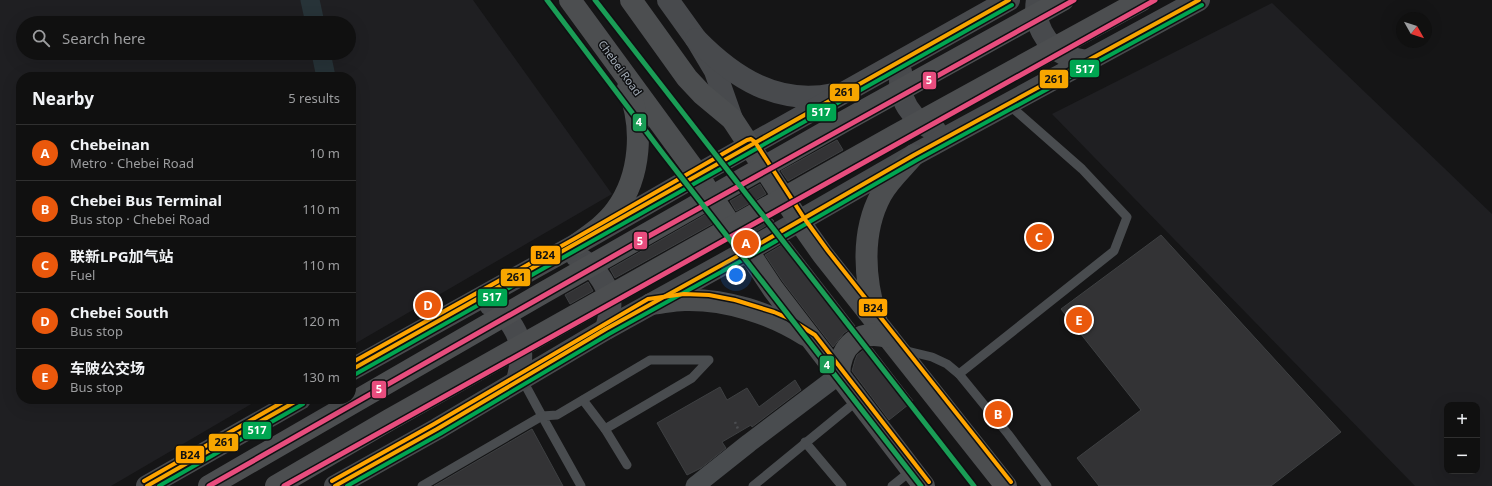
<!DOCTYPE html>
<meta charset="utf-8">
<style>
:root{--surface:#101010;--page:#1e1e1e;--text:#f1f3f6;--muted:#9c9d9f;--line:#303030;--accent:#ea580c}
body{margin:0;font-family:"Noto Sans","Noto Sans SC",sans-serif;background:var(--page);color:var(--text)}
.controls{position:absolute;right:12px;bottom:12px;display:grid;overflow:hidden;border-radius:8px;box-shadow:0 4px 16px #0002}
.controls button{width:36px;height:36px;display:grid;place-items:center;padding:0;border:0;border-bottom:1px solid var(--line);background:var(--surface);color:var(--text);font:20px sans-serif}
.compass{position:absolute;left:1396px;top:12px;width:36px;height:36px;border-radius:50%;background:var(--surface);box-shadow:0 4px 16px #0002;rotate:129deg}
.you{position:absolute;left:736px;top:275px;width:14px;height:14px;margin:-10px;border:3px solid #fff;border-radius:50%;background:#1a73e8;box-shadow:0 0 0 6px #1a73e833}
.badge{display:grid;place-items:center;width:26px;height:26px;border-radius:50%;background:var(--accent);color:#fff;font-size:13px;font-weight:700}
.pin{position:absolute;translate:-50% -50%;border:2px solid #fff;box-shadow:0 1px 4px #0006}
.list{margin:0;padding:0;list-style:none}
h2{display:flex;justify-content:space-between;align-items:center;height:52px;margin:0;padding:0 16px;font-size:17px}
h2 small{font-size:13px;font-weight:400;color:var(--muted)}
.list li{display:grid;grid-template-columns:26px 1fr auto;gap:12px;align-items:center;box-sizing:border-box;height:56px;padding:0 16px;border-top:1px solid var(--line)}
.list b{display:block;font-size:15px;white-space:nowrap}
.list p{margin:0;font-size:13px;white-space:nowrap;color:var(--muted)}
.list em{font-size:13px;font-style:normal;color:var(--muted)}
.icon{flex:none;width:22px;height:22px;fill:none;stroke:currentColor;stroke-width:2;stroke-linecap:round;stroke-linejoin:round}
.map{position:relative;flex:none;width:1492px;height:486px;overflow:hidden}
.search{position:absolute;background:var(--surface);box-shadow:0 4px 16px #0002;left:16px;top:16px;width:340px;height:44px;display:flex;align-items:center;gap:10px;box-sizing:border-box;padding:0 14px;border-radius:22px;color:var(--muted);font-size:15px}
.panel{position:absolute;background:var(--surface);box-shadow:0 4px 16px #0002;left:16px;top:72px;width:340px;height:332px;border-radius:16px}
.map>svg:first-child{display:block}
.built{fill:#1f1f22;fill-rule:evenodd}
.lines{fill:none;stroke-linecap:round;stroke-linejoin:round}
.canal{stroke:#273338;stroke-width:19}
.building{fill:#333335;stroke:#3e4042}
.path{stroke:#4b4d50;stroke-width:2.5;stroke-dasharray:2 3;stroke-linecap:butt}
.lane{stroke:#494c4f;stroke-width:9}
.street{stroke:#494c4f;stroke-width:19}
.secondary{stroke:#484a4d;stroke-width:22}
.primary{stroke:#4c4e50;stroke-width:22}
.primary-bridge{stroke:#4c4e50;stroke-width:22}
.bus-1-casing{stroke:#0f1012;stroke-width:7}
.bus-2-casing{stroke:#0f1012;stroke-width:7}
.bus-3-casing{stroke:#0f1012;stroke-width:7}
.bus-1{stroke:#f7a600;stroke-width:4}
.bus-2{stroke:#00a651;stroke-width:4}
.bus-3{stroke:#ffa500;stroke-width:4}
.metro-1-casing{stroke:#0f1012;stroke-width:8}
.metro-2-casing{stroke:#0f1012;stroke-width:8}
.metro-1{stroke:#e84d7e;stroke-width:5}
.metro-2{stroke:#1a9d56;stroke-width:5}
.labels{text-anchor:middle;stroke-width:3;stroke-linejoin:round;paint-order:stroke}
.street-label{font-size:11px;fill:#a5aeb8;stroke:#0f1012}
.line-badge{stroke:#0f1012;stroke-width:1.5}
.badge-label{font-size:11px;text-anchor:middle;font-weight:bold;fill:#fff}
.pale-badge-label{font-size:11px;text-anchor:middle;font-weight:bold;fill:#111}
</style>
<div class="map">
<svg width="1492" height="486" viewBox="0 0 1492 486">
<rect width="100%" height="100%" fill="#151516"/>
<g class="built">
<path d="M0,0H473L612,194L351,346V77H21V399H260L111,486H0ZM23,23H349V53H23Z"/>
<path d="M1272,3L1492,214V486H1415L1052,114ZM1447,405H1477V471H1447Z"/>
</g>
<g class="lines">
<g class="canal">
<polyline points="310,0 315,23"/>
<polyline points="321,53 326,77"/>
</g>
</g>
<g class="building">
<polygon points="837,140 843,150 788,181 781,171"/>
<polygon points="760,184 766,194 736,211 730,201"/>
<polygon points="708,213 714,223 615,278 610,269"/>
<polygon points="772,219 774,221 752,234 750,231"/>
<polygon points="1161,235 1341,432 1271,486 1099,486 1077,458 1141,410 1061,309"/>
<polygon points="789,241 855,326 844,333 833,347 783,282 765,255"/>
<polygon points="588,282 593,291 570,304 565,295"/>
<polygon points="872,348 913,401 889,420 852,371 855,360 857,355 865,349"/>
<polygon points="795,380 801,390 752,427 751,425 722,442 726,448 701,468 687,475 657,423 720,387 727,400 747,388 759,407"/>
<polygon points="532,429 563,486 434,486"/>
</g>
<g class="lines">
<polyline class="path" points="735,422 738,429"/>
<g class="lane">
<polyline points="903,350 932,357 947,364 959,374 1008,434 1047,486"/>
<polyline points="959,374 1114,251 1127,217 1082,169 1008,104"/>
<polyline points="583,400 605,429"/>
<polyline points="805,442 842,486"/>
<polyline points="422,486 542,416 522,379"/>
<polyline points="581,486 542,416 557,415 650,360 709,360 692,378 605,429 627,465"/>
<polyline points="753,486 858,400"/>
<polyline points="892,486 912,470"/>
</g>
<polyline class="street" points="695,486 749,443 839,375"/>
<g class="secondary">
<polyline points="668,0 696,39 715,71 732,119"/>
<path d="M1037,0C1033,22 1045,45 1065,55C1072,58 1079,60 1086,61"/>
<path d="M696,39C734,78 778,106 834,94"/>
<path d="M901,72C896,98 912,121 936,131"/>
<path d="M576,256C592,263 607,283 610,300C612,309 608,320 606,329"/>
<path d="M490,305C504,311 517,329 520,344C523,356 520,369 517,381"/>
<polyline points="351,370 577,244 697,175 1009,0"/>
<polyline points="147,486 300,399"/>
<polyline points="335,486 437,429 606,329 747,251 914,155 1199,0"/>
</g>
<g class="primary">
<polyline points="570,0 693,168 773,289 924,486"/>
<polyline points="631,0 687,78 702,94 732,119 799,221 823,255 1006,486"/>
<path d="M577,244C591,234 606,224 616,210C641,176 644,126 628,88"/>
<path d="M651,304C662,303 673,300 685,300C726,299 770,313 805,335"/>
<path d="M876,317C864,278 861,232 881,195C889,180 903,168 914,155"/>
<path d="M839,375C840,345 859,329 888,337"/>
</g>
<g class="primary-bridge">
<polyline points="209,486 541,294 843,122 1063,0"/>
<polyline points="276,486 389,420 896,135 1142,0"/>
</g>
<g class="bus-1-casing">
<g id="bus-1">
<polyline points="351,370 1009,0"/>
<polyline points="147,486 300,399"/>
<polyline points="335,486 437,429 606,329 747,251 914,155 1199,0"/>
</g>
</g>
<g class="bus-2-casing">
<g id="bus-2">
<polyline points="354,375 1012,5"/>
<polyline points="159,486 303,404"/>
<polyline points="347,486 440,434 609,334 750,256 917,160 1202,5"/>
</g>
</g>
<g class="bus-3-casing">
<g id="bus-3">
<polyline points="351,363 574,239 747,140 751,139 755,142 804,218 828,251 1011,482"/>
<polyline points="144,481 288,399"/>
<polyline points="332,481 434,424 648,299 684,294 709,295 735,300 774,312 788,318 815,335 929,482"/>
</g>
</g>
<use href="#bus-1" class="bus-1"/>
<use href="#bus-2" class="bus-2"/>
<use href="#bus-3" class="bus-3"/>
<g class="metro-1-casing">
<g id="metro-1">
<polyline points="209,486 640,241 1074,0"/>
<polyline points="284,486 1155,0"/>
</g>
</g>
<g class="metro-2-casing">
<g id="metro-2">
<polyline points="547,0 661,151 921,486"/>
<polyline points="595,0 974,486"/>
</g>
</g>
<use href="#metro-1" class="metro-1"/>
<use href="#metro-2" class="metro-2"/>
</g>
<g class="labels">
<g class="street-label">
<text transform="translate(620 68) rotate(54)" y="4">Chebei Road</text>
</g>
</g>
<g class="line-badge">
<rect x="1069" y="59" width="31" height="19" rx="4" fill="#00a651"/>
<rect x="1039" y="69" width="30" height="20" rx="4" fill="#f7a600"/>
<rect x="922" y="71" width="15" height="19" rx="4" fill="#e84d7e"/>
<rect x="829" y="83" width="31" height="19" rx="4" fill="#f7a600"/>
<rect x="806" y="103" width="31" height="19" rx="4" fill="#00a651"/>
<rect x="632" y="113" width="15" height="19" rx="4" fill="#1a9d56"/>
<rect x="633" y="231" width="15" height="19" rx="4" fill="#e84d7e"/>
<rect x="530" y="245" width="31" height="20" rx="4" fill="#ffa500"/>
<rect x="500" y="268" width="31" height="19" rx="4" fill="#f7a600"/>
<rect x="477" y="288" width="31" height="19" rx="4" fill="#00a651"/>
<rect x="858" y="298" width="30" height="19" rx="4" fill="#ffa500"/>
<rect x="819" y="355" width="16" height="19" rx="4" fill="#1a9d56"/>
<rect x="371" y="380" width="16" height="19" rx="4" fill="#e84d7e"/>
<rect x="242" y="421" width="30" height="19" rx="4" fill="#00a651"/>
<rect x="208" y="433" width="31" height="19" rx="4" fill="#f7a600"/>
<rect x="175" y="445" width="30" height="19" rx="4" fill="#ffa500"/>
</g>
<g class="badge-label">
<text x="1085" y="73">517</text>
<text x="929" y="84">5</text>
<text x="821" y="116">517</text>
<text x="639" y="126">4</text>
<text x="640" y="245">5</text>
<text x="492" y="301">517</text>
<text x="827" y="369">4</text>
<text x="379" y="393">5</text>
<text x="257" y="434">517</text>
</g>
<g class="pale-badge-label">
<text x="1054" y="83">261</text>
<text x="844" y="96">261</text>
<text x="545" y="259">B24</text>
<text x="516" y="281">261</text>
<text x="873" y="312">B24</text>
<text x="224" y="446">261</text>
<text x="190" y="459">B24</text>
</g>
</svg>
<div class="controls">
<button>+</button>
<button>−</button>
</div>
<svg class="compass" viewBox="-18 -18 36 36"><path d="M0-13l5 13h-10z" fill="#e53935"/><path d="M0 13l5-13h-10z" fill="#9c9d9f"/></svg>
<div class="you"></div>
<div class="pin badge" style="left:746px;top:243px">A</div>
<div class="pin badge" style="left:998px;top:414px">B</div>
<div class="pin badge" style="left:1039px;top:237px">C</div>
<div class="pin badge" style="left:428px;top:305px">D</div>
<div class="pin badge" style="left:1079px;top:320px">E</div>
<div class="search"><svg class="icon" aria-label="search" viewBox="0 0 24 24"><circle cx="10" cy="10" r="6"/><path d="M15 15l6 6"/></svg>Search here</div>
<section class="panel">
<h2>Nearby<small>5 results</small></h2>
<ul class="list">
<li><span class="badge">A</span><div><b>Chebeinan</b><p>Metro · Chebei Road</p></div><em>10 m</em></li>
<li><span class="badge">B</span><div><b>Chebei Bus Terminal</b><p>Bus stop · Chebei Road</p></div><em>110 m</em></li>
<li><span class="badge">C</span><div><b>联新LPG加气站</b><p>Fuel</p></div><em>110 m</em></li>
<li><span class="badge">D</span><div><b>Chebei South</b><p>Bus stop</p></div><em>120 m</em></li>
<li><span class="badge">E</span><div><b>车陂公交场</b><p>Bus stop</p></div><em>130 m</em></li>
</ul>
</section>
</div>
